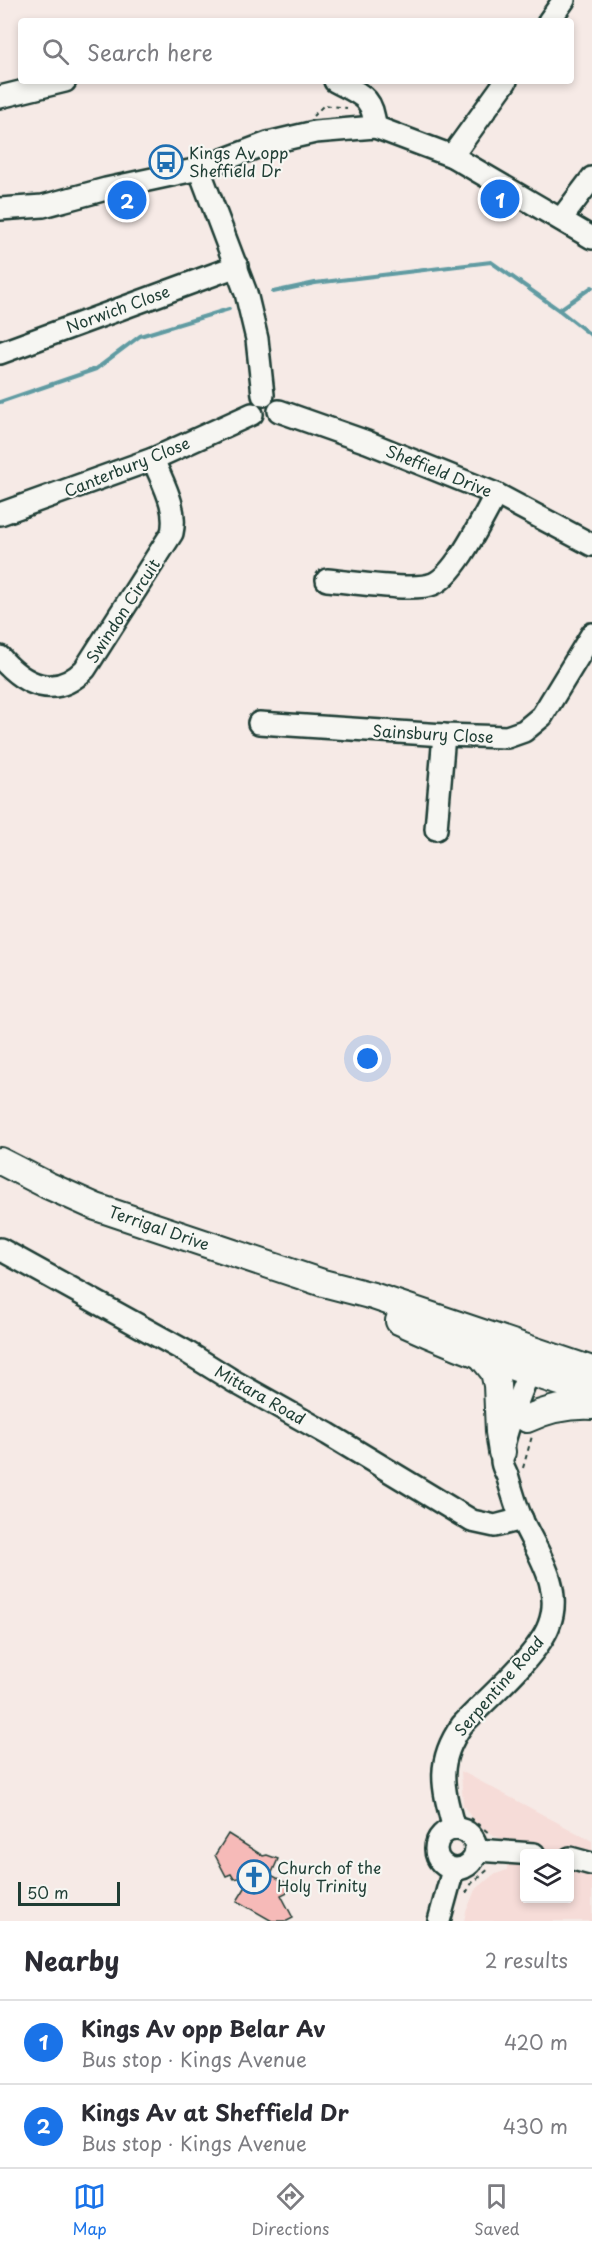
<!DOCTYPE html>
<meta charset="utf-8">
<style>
:root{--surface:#fff;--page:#f7f7f7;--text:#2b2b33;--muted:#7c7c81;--line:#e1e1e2;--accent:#1a73e8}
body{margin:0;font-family:"Playpen Sans",sans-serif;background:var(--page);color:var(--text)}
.controls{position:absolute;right:18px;bottom:18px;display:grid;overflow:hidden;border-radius:6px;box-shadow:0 3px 9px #0003}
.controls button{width:54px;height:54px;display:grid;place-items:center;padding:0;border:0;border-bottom:2px solid var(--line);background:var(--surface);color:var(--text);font:30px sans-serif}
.scale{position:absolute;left:18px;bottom:15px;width:102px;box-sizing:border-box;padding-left:6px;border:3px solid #1f3d34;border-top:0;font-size:16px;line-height:21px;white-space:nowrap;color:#1f3d34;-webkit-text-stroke:4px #f6f6f2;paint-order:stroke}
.you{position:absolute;left:368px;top:1059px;width:21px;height:21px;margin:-15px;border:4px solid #fff;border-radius:50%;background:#1a73e8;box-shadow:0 0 0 9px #1a73e833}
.badge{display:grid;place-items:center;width:39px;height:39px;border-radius:50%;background:var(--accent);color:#fff;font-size:20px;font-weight:700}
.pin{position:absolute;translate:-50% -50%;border:3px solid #fff;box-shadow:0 2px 6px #0006}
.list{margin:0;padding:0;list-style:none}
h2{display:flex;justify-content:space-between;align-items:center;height:78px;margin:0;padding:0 24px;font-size:26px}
h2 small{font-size:20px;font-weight:400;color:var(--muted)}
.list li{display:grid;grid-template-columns:39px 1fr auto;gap:18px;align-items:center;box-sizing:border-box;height:84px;padding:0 24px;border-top:2px solid var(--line)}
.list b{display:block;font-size:22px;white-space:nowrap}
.list p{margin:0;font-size:20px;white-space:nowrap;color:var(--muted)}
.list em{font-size:20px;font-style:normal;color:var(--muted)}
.icon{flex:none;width:33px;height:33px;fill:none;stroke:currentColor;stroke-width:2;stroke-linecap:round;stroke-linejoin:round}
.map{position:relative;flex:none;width:592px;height:1921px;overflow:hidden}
.search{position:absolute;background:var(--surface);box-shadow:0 3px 9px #0003;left:18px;right:18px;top:18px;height:66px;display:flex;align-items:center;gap:15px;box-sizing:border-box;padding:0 21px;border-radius:6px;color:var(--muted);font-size:22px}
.sheet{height:246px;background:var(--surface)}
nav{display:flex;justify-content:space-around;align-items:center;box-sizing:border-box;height:84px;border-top:2px solid var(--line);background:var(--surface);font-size:16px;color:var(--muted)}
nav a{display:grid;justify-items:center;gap:3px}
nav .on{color:var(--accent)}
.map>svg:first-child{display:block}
.built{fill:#f6dcd8;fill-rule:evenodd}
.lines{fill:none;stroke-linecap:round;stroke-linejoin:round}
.stream{stroke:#609ba2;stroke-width:4}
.building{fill:#f6bab8;stroke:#1f3d34;stroke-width:1.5}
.minor-casing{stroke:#1f3d34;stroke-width:26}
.major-casing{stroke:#1f3d34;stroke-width:30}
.path{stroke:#1f3d34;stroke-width:2;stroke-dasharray:4.5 4.5;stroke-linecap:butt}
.minor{stroke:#f6f6f2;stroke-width:21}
.major{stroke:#f6f6f2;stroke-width:26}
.labels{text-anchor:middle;stroke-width:4.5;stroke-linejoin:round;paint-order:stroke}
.poi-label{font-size:16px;fill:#1f3d34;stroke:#f6f6f2;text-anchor:start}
.street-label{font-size:16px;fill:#1f3d34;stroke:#f6f6f2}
</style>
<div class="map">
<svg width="592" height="1921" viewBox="0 0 592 1921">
<rect width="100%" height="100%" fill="#f6eae6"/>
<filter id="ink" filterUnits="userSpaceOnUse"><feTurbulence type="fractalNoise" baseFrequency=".0167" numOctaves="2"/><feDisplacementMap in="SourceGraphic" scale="12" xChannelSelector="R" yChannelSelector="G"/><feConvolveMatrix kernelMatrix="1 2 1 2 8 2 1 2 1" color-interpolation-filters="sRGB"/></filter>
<g filter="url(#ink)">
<path class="built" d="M461,1771L592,1841V1921H464L466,1912L475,1890L493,1875L507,1870L509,1843L477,1826L463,1805ZM524,1854H570V1898H524Z"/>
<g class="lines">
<g class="stream">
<polyline points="273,292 315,283 491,262 559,310 592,287"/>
<polyline points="559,310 592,336"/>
<polyline points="0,402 96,369 140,336 229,309"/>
</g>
</g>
<polygon class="building" points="228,1834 263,1856 267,1855 278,1859 271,1875 296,1888 281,1895 293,1918 287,1921 272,1921 237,1901 253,1875 234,1879 231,1874 226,1876 215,1855"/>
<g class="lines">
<g class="minor-casing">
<g id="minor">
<polyline points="549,21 564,0"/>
<path d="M335,81C361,95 373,96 375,127"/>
<polyline points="0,97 65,81"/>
<polyline points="452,156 506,81"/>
<polyline points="199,169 246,293 257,339 263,395"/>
<polyline points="0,209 43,206 106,189 199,169 268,143 315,132 375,127 452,156 592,238"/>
<polyline points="561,219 592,178"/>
<polyline points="0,353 237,266"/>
<polyline points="279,411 367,442 496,494 592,545"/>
<polyline points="0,514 153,459 252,414"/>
<path d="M327,580C351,582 414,592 433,584C456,575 483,517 496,494"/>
<path d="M0,657C24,685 55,700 85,669L172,533C178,507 162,482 153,459"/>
<polyline points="259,723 444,735 507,737 524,731 542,716 592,634"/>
<polyline points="436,829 444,735"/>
<polyline points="0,1249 185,1351 235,1382 328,1434 472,1521 495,1526 522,1519"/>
<circle cx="456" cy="1849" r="20"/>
<path d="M454,1829C443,1788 435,1763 462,1725C485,1700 538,1656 549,1625C564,1587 536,1551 521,1518C516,1505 512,1492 508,1478C507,1473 502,1467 502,1461C499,1443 521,1393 528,1374"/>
<polyline points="477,1850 534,1854"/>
<polyline points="570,1858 592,1864"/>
<polyline points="439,1921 453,1870"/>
</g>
</g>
<g class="major-casing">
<g id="major">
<polyline points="0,1161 47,1185 96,1207 323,1283 373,1296 592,1370"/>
<path d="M399,1321C462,1350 525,1373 592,1391"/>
<polyline points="483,1358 494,1372 497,1385 499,1432 502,1452"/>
<path d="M527,1419C548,1409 569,1405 592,1406"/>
</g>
</g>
<g class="path">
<polyline points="313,116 324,105 347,108"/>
<polyline points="523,1468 532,1436"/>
<polyline points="470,1818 489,1833"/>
<polyline points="466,1893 472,1883 490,1868"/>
</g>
<use href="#minor" class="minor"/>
<use href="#major" class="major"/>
</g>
</g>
<defs>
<g id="bus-ring" transform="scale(1.725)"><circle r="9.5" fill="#f6f6f2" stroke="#1f6fb2" stroke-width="1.5"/><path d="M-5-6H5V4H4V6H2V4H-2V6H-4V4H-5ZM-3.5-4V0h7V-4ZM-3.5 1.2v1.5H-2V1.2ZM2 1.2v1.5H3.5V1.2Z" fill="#1f6fb2"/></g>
<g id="church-ring" transform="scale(1.725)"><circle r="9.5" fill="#f6f6f2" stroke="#1f6fb2" stroke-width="1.5"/><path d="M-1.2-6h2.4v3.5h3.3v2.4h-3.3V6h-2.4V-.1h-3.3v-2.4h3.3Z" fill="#1f6fb2"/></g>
</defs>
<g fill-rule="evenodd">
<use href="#bus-ring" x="166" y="162"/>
<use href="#church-ring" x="254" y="1877"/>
</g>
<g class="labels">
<g class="poi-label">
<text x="189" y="159">Kings Av opp<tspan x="189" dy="18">Sheffield Dr</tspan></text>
<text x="277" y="1874">Church of the<tspan x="277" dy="18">Holy Trinity</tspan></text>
</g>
<g class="street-label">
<text transform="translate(118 309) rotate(-20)" y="6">Norwich Close</text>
<text transform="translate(127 467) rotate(-22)" y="6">Canterbury Close</text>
<text transform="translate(439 471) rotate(22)" y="6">Sheffield Drive</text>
<text transform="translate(123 611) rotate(-57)" y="6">Swindon Circuit</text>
<text transform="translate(433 734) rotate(3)" y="6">Sainsbury Close</text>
<text transform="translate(159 1228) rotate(19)" y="6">Terrigal Drive</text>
<text transform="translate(260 1395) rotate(30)" y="6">Mittara Road</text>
<text transform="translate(499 1686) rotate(-49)" y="6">Serpentine Road</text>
</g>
</g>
</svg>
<div class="controls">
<button><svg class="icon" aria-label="layers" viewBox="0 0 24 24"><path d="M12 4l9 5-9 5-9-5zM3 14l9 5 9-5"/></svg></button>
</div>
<div class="scale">50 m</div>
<div class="you"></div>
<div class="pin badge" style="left:500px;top:199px">1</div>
<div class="pin badge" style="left:127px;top:200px">2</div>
<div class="search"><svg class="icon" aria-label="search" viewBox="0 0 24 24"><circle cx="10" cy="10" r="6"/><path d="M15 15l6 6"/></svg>Search here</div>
</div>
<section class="sheet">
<h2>Nearby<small>2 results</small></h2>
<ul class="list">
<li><span class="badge">1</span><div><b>Kings Av opp Belar Av</b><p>Bus stop · Kings Avenue</p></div><em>420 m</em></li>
<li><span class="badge">2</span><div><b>Kings Av at Sheffield Dr</b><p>Bus stop · Kings Avenue</p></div><em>430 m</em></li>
</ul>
</section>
<nav>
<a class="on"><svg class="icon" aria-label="map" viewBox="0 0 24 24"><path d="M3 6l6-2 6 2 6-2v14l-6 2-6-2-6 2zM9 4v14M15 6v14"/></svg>Map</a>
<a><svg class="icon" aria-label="directions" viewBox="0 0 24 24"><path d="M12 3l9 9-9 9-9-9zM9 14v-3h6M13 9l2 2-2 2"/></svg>Directions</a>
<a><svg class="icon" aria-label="saved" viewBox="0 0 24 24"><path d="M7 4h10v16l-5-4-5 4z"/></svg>Saved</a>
</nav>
